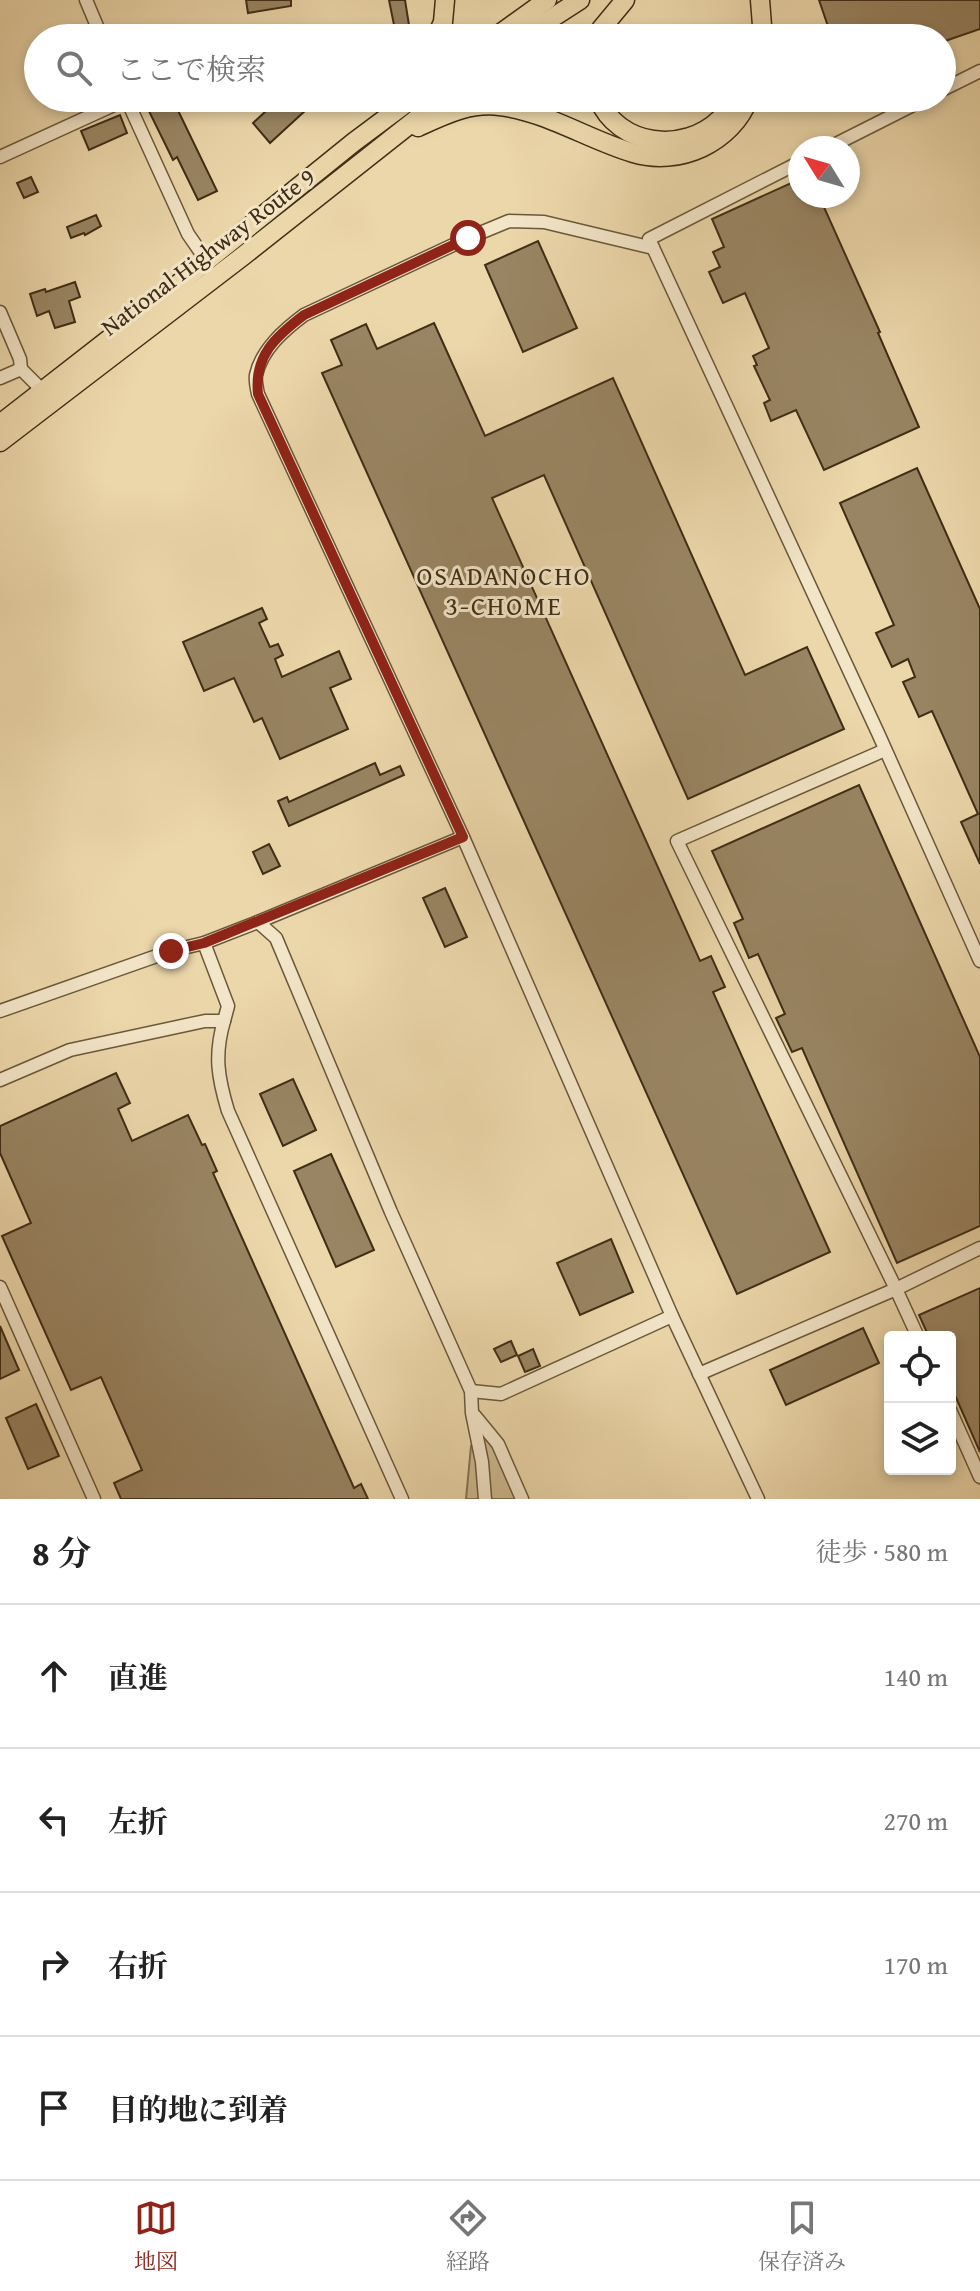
<!DOCTYPE html>
<html lang="ja">
<meta charset="utf-8">
<style>
:root{--surface:#fff;--page:#f2f2f2;--text:#222;--muted:#767676;--line:#e0e0e0;--accent:#8f2418}
body{margin:0;font-family:"Gentium Book Plus","Noto Serif JP",serif;background:var(--page);color:var(--text)}
.controls{position:absolute;right:24px;bottom:24px;display:grid;overflow:hidden;border-radius:8px;box-shadow:0 4px 12px #0003}
.controls button{width:72px;height:72px;display:grid;place-items:center;padding:0;border:0;border-bottom:2px solid var(--line);background:var(--surface);color:var(--text);font:40px sans-serif}
.compass{position:absolute;left:788px;top:136px;width:72px;height:72px;border-radius:50%;background:var(--surface);box-shadow:0 4px 12px #0003;rotate:307deg}
.stop{position:absolute;width:24px;height:24px;margin:-18px;border:6px solid #8f2418;border-radius:50%;background:#fff}
.stop.end{background:#8f2418;border-color:#fff;box-shadow:0 2px 8px #0008}
.list{margin:0;padding:0;list-style:none}
h2{display:flex;justify-content:space-between;align-items:center;height:104px;margin:0;padding:0 32px;font-size:34px}
h2 small{font-size:26px;font-weight:400;color:var(--muted)}
.list li{display:grid;grid-template-columns:52px 1fr auto;gap:24px;align-items:center;box-sizing:border-box;height:144px;padding:0 32px;border-top:2px solid var(--line)}
.list b{display:block;font-size:30px;white-space:nowrap}
.list em{font-size:26px;font-style:normal;color:var(--muted)}
.icon{flex:none;width:44px;height:44px;fill:none;stroke:currentColor;stroke-width:2;stroke-linecap:round;stroke-linejoin:round}
.map{position:relative;flex:none;width:980px;height:1499px;overflow:hidden}
.search{position:absolute;background:var(--surface);box-shadow:0 4px 12px #0003;left:24px;right:24px;top:24px;height:88px;display:flex;align-items:center;gap:20px;box-sizing:border-box;padding:0 28px;border-radius:44px;color:var(--muted);font-size:30px}
.sheet{height:680px;background:var(--surface)}
nav{display:flex;justify-content:space-around;align-items:center;box-sizing:border-box;height:112px;border-top:2px solid var(--line);background:var(--surface);font-size:22px;color:var(--muted)}
nav a{display:grid;justify-items:center;gap:4px}
nav .on{color:var(--accent)}
.map>svg:first-child{display:block}
.green{fill:#cfba91;stroke:#877454;stroke-width:2}
.building{fill:#998563;stroke:#3f2d16;stroke-width:2}
.lines{fill:none;stroke-linecap:round;stroke-linejoin:round}
.minor-casing{stroke:#6a583b;stroke-width:15}
.highway-casing{stroke:#3f2d16;stroke-width:21}
.minor{stroke:#f3e5c8;stroke-width:12}
.highway{stroke:#ecd7aa;stroke-width:18}
.route{stroke:#8f2418;stroke-width:10}
.labels{text-anchor:middle;stroke-width:6;stroke-linejoin:round;paint-order:stroke}
.street-label{font-size:24px;fill:#3f2d16;stroke:#f3e5c8}
.neighbourhood-label{font-size:26px;letter-spacing:2px;fill:#3f2d16;stroke:#f3e5c8}
</style>
<div class="map">
<svg width="980" height="1499" viewBox="0 0 980 1499">
<rect width="100%" height="100%" fill="#ecd7aa"/>
<filter id="stains"><feTurbulence type="fractalNoise" baseFrequency=".0025" numOctaves="4"/><feColorMatrix values="0 0 0 0 .2 0 0 0 0 .09 0 0 0 0 .02 0 0 0 .5 -.17"/></filter>
<radialGradient id="worn" r=".72"><stop offset=".6" stop-color="#630" stop-opacity="0"/><stop offset="1" stop-color="#630" stop-opacity=".3"/></radialGradient>
<g class="green">
<polygon points="486,1439 495,1449 517,1499 489,1499 481,1440"/>
<polygon points="475,1442 483,1499 466,1499 471,1446"/>
</g>
<g class="building">
<polygon points="246,0 291,0 291,6 248,13"/>
<polygon points="389,0 405,0 409,25 406,26 406,29 395,30"/>
<polygon points="819,0 980,0 980,29 942,42 942,38 832,38"/>
<polygon points="151,98 172,98 217,191 198,200 177,157 173,160 144,101"/>
<polygon points="280,98 319,98 270,143 253,123"/>
<polygon points="120,115 127,133 89,150 81,131"/>
<polygon points="31,177 38,192 24,198 17,183"/>
<polygon points="800,179 800,196 819,196 880,332 878,333 919,427 824,470 796,410 771,421 764,403 770,400 754,366 757,365 753,356 769,348 745,293 723,303 709,272 720,267 713,252 724,247 712,219"/>
<polygon points="96,215 101,226 85,235 84,233 71,238 67,227"/>
<polygon points="538,241 577,328 523,352 485,265"/>
<polygon points="75,282 80,297 69,301 75,322 55,328 49,311 37,316 30,294 45,289 46,292"/>
<polygon points="434,323 485,436 613,378 745,675 807,647 844,729 688,799 544,475 492,498 700,961 711,956 725,987 713,992 830,1252 737,1294 322,373 342,365 331,340 366,324 377,349"/>
<polygon points="917,468 980,609 980,864 961,822 978,814 932,711 919,717 903,682 915,677 908,659 892,667 876,633 894,625 840,503"/>
<polygon points="262,608 267,619 259,623 270,647 278,644 283,655 275,659 282,677 339,651 351,679 330,688 348,729 280,759 262,718 254,722 234,678 204,691 183,642"/>
<polygon points="375,763 380,775 400,766 404,775 289,826 278,801 287,797 289,802"/>
<polygon points="859,785 980,1057 980,1226 897,1263 802,1048 792,1052 776,1018 785,1014 758,954 749,958 734,923 743,919 712,851"/>
<polygon points="269,844 280,866 263,874 253,852"/>
<polygon points="445,888 467,937 445,947 423,898"/>
<polygon points="116,1073 130,1103 118,1109 132,1141 188,1115 202,1145 205,1144 217,1171 213,1173 354,1488 361,1484 368,1499 121,1499 114,1483 142,1470 101,1377 71,1390 2,1236 31,1223 0,1153 0,1126"/>
<polygon points="293,1079 316,1130 283,1146 260,1094"/>
<polygon points="331,1154 374,1250 336,1267 294,1171"/>
<polygon points="611,1239 633,1292 580,1315 557,1263"/>
<polygon points="980,1288 980,1452 950,1384 950,1337 929,1337 919,1315"/>
<polygon points="0,1326 19,1370 0,1379"/>
<polygon points="863,1328 879,1363 786,1405 770,1370"/>
<polygon points="511,1341 517,1355 501,1362 494,1349"/>
<polygon points="533,1349 540,1366 525,1372 518,1356"/>
<polygon points="36,1404 59,1456 28,1469 6,1418"/>
</g>
<g class="lines">
<g class="minor-casing">
<g id="minor">
<polyline points="86,0 102,38"/>
<polyline points="942,90 980,71"/>
<polyline points="126,98 188,234 206,260"/>
<polyline points="828,148 927,98"/>
<polyline points="0,157 127,99"/>
<polyline points="800,162 649,239 878,733 980,961"/>
<path d="M653,248L544,222L509,221L468,238L304,315C284,330 262,349 256,375C255,381 257,389 258,394L463,837L672,1316L758,1499"/>
<polyline points="0,312 20,359 21,369 42,390"/>
<polyline points="0,378 21,369"/>
<polyline points="885,750 677,841 896,1289 918,1337"/>
<polyline points="258,922 463,837"/>
<polyline points="204,943 228,1006 224,1021"/>
<polyline points="0,1011 171,951 204,943 258,922 276,938 391,1212 471,1391 472,1413 482,1462 485,1499"/>
<path d="M0,1080L70,1050L205,1021H224C214,1055 218,1078 228,1111L402,1499"/>
<polyline points="0,1287 94,1499"/>
<polyline points="699,1374 896,1289 980,1248"/>
<polyline points="471,1391 501,1394 672,1316"/>
<polyline points="950,1410 980,1477"/>
<polyline points="475,1416 498,1444 522,1499"/>
</g>
</g>
<g class="highway-casing">
<g id="highway">
<polyline points="760,0 763,38"/>
<polyline points="436,38 443,22 445,0"/>
<polyline points="494,38 547,0"/>
<polyline points="521,38 580,0"/>
<polyline points="599,38 601,29 625,0"/>
<path d="M598,98C618,147 684,154 720,119C726,114 731,105 735,98"/>
<path d="M418,127C444,115 470,102 500,106C547,112 587,139 633,153C679,167 732,143 749,98"/>
<polyline points="0,424 136,318 354,142 413,98"/>
<polyline points="0,442 243,256 443,98"/>
</g>
</g>
<use href="#minor" class="minor"/>
<use href="#highway" class="highway"/>
</g>
<g class="lines">
<path class="route" d="M171,951L204,943L463,837L258,394C254,356 275,337 304,315L468,238"/>
</g>
<g class="labels">
<g class="street-label">
<text transform="translate(208 252) rotate(-37)" y="8">National Highway Route 9</text>
</g>
<g class="neighbourhood-label">
<text x="504" y="585">OSADANOCHO<tspan x="504" dy="30">3-CHOME</tspan></text>
</g>
</g>
<rect width="100%" height="100%" filter="url(#stains)"/>
<rect width="100%" height="100%" fill="url(#worn)"/>
</svg>
<div class="controls">
<button><svg class="icon" aria-label="locate" viewBox="0 0 24 24"><circle cx="12" cy="12" r="6"/><path d="M12 2v4M12 18v4M2 12h4M18 12h4"/></svg></button>
<button><svg class="icon" aria-label="layers" viewBox="0 0 24 24"><path d="M12 4l9 5-9 5-9-5zM3 14l9 5 9-5"/></svg></button>
</div>
<svg class="compass" viewBox="-18 -18 36 36"><path d="M0-13l5 13h-10z" fill="#e53935"/><path d="M0 13l5-13h-10z" fill="#767676"/></svg>
<div class="stop" style="left:468px;top:238px"></div>
<div class="stop end" style="left:171px;top:951px"></div>
<div class="search"><svg class="icon" aria-label="search" viewBox="0 0 24 24"><circle cx="10" cy="10" r="6"/><path d="M15 15l6 6"/></svg>ここで検索</div>
</div>
<section class="sheet">
<h2>8 分<small>徒歩 · 580 m</small></h2>
<ul class="list">
<li><svg class="icon" aria-label="ahead" viewBox="0 0 24 24"><path d="M12 20V5M6 11l6-6 6 6"/></svg><div><b>直進</b></div><em>140 m</em></li>
<li><svg class="icon" aria-label="left" viewBox="0 0 24 24"><path d="M17 20v-9H6M10 6l-5 5 5 5"/></svg><div><b>左折</b></div><em>270 m</em></li>
<li><svg class="icon" aria-label="right" viewBox="0 0 24 24"><path d="M7 20v-9h11M14 6l5 5-5 5"/></svg><div><b>右折</b></div><em>170 m</em></li>
<li><svg class="icon" aria-label="arrive" viewBox="0 0 24 24"><path d="M6 21V4h12l-3 4 3 4H6"/></svg><div><b>目的地に到着</b></div></li>
</ul>
</section>
<nav>
<a class="on"><svg class="icon" aria-label="map" viewBox="0 0 24 24"><path d="M3 6l6-2 6 2 6-2v14l-6 2-6-2-6 2zM9 4v14M15 6v14"/></svg>地図</a>
<a><svg class="icon" aria-label="directions" viewBox="0 0 24 24"><path d="M12 3l9 9-9 9-9-9zM9 14v-3h6M13 9l2 2-2 2"/></svg>経路</a>
<a><svg class="icon" aria-label="saved" viewBox="0 0 24 24"><path d="M7 4h10v16l-5-4-5 4z"/></svg>保存済み</a>
</nav>
